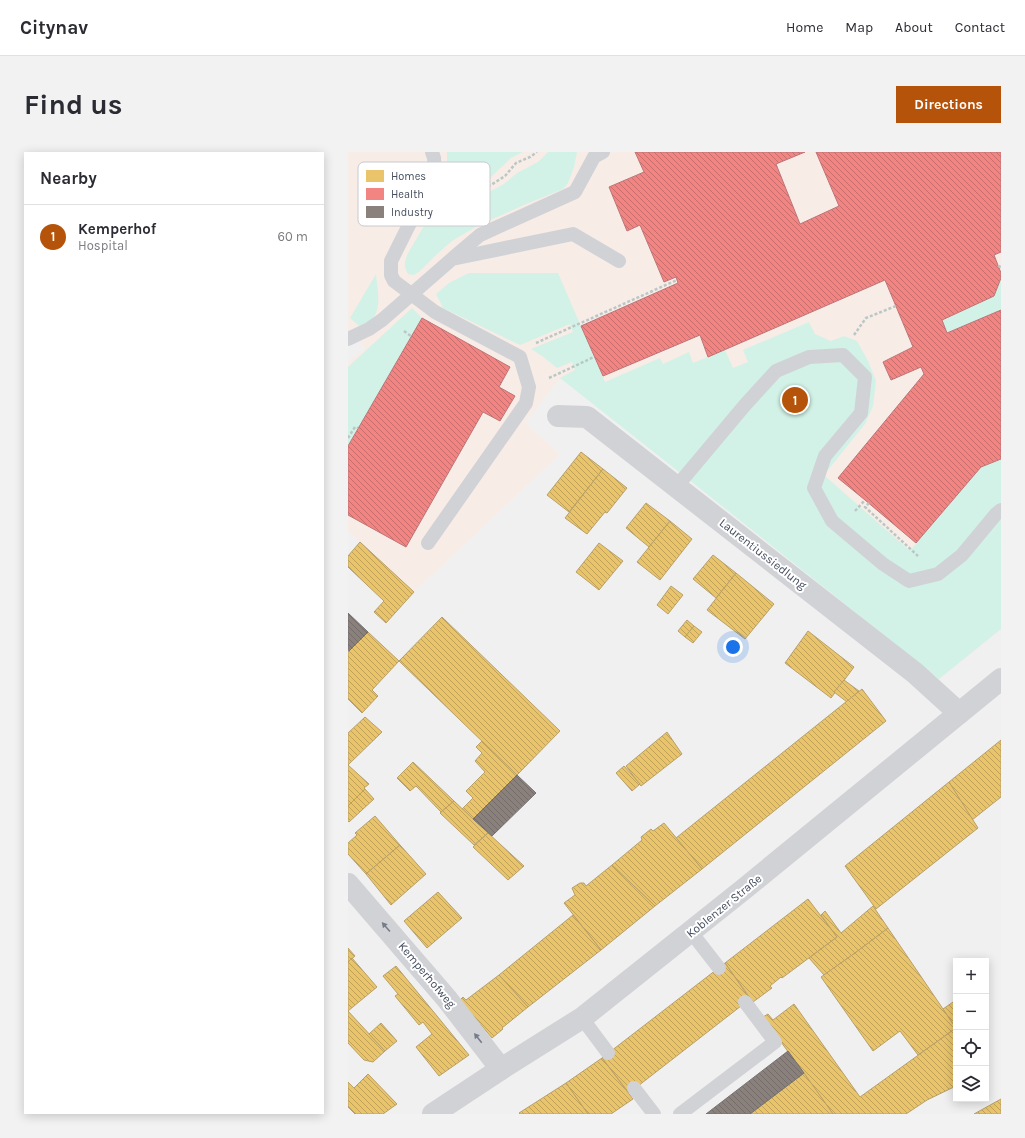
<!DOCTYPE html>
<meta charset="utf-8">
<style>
:root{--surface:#fff;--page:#f2f2f3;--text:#2b2b33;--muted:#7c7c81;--line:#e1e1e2;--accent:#b45309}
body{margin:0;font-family:Karla,sans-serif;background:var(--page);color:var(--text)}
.controls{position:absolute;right:12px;bottom:12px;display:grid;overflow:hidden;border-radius:0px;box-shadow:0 2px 10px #0003}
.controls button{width:36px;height:36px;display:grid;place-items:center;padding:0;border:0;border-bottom:1px solid var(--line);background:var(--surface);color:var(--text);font:20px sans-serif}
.you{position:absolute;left:385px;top:495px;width:14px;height:14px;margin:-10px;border:3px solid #fff;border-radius:50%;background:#1a73e8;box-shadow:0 0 0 6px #1a73e833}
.badge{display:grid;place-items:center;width:26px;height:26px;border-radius:50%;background:var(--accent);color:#fff;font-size:13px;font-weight:700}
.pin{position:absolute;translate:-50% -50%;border:2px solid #fff;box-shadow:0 1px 4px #0006}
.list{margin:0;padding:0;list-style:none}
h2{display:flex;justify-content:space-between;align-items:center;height:52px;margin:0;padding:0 16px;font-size:17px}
h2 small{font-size:13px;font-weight:400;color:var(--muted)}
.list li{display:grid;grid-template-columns:26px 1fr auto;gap:12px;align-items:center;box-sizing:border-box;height:64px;padding:0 16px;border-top:1px solid var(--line)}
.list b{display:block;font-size:15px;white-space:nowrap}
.list p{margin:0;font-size:13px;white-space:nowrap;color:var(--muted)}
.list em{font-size:13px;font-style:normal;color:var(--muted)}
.icon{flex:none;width:22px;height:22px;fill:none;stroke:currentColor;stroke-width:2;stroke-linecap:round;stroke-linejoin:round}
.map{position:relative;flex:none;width:653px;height:962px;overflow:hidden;border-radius:0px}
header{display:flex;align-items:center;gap:24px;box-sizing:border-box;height:56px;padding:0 20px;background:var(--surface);border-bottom:1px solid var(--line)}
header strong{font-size:19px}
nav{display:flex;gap:22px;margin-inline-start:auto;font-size:14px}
.intro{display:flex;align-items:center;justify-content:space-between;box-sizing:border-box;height:96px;padding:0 24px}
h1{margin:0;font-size:28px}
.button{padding:10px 18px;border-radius:0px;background:var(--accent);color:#fff;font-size:14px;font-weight:700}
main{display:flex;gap:24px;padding:0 24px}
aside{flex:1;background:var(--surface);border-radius:0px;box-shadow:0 2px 10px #0003}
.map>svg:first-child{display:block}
.medical{fill:#f8ece6}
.grass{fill:#d2f2e7}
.homes{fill:url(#homes-back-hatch);stroke:#b8a067}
.health{fill:url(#health-back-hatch);stroke:#be7478}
.industry{fill:url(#industry-back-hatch);stroke:#757173}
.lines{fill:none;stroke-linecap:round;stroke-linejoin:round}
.path{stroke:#bac7c6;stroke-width:2.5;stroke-dasharray:3 2;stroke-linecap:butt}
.service{stroke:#d1d2d6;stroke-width:14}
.minor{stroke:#d1d2d6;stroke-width:22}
.tertiary{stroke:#d1d2d6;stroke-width:22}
.oneway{fill:#767c89}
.labels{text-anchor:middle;stroke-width:4;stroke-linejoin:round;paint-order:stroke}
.street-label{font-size:12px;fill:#454d5f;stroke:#fff}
.key{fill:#fff;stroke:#c7cacf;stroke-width:1}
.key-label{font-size:11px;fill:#454d5f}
</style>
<header>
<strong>Citynav</strong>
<nav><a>Home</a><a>Map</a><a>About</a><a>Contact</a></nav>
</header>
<div class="intro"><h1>Find us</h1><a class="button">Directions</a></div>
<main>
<aside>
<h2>Nearby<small></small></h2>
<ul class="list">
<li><span class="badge">1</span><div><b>Kemperhof</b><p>Hospital</p></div><em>60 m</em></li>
</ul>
</aside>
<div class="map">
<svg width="653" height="962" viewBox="0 0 653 962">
<defs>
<pattern id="homes-back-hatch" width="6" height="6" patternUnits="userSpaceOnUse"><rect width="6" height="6" fill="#e9c46a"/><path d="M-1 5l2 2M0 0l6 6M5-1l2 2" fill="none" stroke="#bfa15a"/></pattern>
<pattern id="health-back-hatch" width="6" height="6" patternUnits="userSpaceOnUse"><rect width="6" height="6" fill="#f28482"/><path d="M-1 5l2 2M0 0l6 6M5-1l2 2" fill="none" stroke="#c66e6e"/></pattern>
<pattern id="industry-back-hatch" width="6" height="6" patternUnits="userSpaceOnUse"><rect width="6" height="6" fill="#8a817c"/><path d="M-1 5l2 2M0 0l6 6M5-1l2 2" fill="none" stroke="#736c69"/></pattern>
</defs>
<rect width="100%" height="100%" fill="#f1f0f0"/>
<polygon class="medical" points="0,0 653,0 653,478 591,527 350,335 212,226 177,271 212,302 66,440 0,379 0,211 17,196 0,177"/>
<g class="grass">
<polygon points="99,0 175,0 163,6 142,26 132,29 99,14"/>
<path d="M200,0H229L226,15L220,31L215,37L176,53L131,73L104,89L89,102L72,119L66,123L60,122C55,114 57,109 60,101L92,47L97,29L127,43L141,40L156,32L169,21L190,10Z"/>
<polygon points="121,121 210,121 257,230 312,206 315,212 341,200 345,211 377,198 385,216 400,210 395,198 461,170 467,182 483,189 496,184 509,189 520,209 528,229 525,254 517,272 476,323 562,399 633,315 653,307 653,477 591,527 350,335 212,226 227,218 224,210 209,216 194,204 183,197 225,180 222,172 172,193 95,156 88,142 101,131"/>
<path d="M28,122C29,136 36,161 20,171C18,172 14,173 11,174L2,166Z"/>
<polygon points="653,126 653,158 599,181 594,168 646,144"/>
<polygon points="64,156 74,166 0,294 0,215"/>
</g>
<g class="homes">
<polygon points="233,300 255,317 221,360 199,343"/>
<polygon points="255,317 279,336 259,361 257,360 239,382 217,366"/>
<polygon points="298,351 322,369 301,395 278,376"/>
<polygon points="322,369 344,387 312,428 289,410"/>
<polygon points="12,390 66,440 38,471 26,460 36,449 0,415 0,404"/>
<polygon points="251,391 275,409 251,438 228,420"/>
<polygon points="365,403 388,421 368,446 345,427"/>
<polygon points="388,421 426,452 397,487 359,458"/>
<polygon points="323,434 335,443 320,462 309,453"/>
<polygon points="94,465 212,579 169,623 51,509"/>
<polygon points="339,468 346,474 337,485 330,479"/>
<polygon points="346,474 354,480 345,491 337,485"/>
<polygon points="460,479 506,515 483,546 437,511"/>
<polygon points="20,480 51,509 24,538 30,544 14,561 0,547 0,500"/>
<polygon points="496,528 511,539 499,550 486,540"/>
<polygon points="514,537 538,569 354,717 328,686"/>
<polygon points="17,565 34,580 0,613 0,581"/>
<polygon points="319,580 334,602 293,634 278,614"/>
<polygon points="653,588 653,645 624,668 601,630"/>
<polygon points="134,589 169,623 125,667 114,657 125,646 118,639 137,620 127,609 134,601 128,595"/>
<polygon points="65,610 106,649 93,660 68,634 62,639 49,626"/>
<polygon points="0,613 21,632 16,636 17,637 0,654"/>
<polygon points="276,614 292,632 284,639 268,621"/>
<polygon points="601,630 630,676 528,757 497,714"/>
<polygon points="17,637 26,647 1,670 0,669 0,654"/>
<polygon points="106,649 140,681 126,693 92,661"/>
<polygon points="27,664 52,693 18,722 0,702 0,691 9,683 7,681"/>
<polygon points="316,671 354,717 307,754 264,713 294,688 293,685 303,677 305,679"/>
<polygon points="140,681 176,714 160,728 125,695"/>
<polygon points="52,693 78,722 43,753 18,722"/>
<polygon points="264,713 307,754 253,798 216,751 227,743 224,736 232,731 236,731 238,734"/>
<polygon points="90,740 114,766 79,796 56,769"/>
<polygon points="460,747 489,785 434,826 433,825 422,834 424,836 405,850 377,811"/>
<polygon points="525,754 540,776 507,801 476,823 461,806 489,785 473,763 477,759 493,781"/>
<polygon points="225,763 253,798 180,855 151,823"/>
<polygon points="540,776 608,876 570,903 552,879 525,899 473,825 507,801"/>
<polygon points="0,796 7,804 0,810"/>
<polygon points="4,806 29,835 0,859 0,810"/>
<polygon points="377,811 402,847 281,941 254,906"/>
<polygon points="48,814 121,903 91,924 68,895 84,882 75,870 71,873 47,844 50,842 35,824"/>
<polygon points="151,823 180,855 154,876 155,877 144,886 112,848 115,845 118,848"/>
<polygon points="608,848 608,876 595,857"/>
<polygon points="446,852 512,945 608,876 608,934 579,948 558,962 485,962 415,865 420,862 425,868"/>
<polygon points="0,859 37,899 25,910 16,908 0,891"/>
<polygon points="33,871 49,889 37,899 21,882"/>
<polygon points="254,906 285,947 263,962 240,962 218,931"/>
<polygon points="456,921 485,962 402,962"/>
<polygon points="20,922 49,952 35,962 7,962 0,955 0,930 6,936"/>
<polygon points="218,931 240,962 172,962 171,961"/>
<polygon points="653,947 653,962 626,962"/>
</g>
<g class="health">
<polygon points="287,0 457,0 428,12 452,72 491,54 468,0 653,0 653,100 646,103 653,121 653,126 646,144 594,168 599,181 653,158 653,307 633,315 568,391 517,348 490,326 576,222 573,215 543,228 535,210 565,195 537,128 360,205 352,183 255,224 233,174 330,131 328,125 316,130 292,73 279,79 261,35 296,20"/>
<polygon points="74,166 162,215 151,235 167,244 152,269 135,260 58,395 0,363 0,294"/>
</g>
<g class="industry">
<polygon points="0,461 20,480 1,499 0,497"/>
<polygon points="169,623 188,641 144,684 125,667"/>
<polygon points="440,899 456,921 402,962 358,962"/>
</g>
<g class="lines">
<g class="path">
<polyline points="107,28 127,37 143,33 157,24 168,11 182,5 189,0"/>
<polyline points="650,114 653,115"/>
<polyline points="56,179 63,184"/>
<polyline points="506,183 518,166 548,154"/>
<polyline points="188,191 329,128"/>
<polyline points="201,226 246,205"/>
<polyline points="0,286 7,275 10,276"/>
<polyline points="521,351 517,355 570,404"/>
<polyline points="507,359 517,348"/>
</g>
<g class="service">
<polyline points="106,105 132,83 227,40 246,5 255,0"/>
<polyline points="0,187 21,177 34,168 104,107 225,82 271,109"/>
<polyline points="329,334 397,253 428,219 461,205 495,203 517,225 513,261 477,304 466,336 484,369 535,412 561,429 590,422 614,403 648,362 653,358"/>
<polyline points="80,391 178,251 181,235 172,205 87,160 46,129 43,123 43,109 87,21 86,6 84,0"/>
<polyline points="343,780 371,816"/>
<polyline points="234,866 260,901"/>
<polyline points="286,936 306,962"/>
<polyline points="332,962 427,890 397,850"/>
</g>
<g class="minor">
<polyline points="210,264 239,265 567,521 611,561"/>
<polyline points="0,732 99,847 153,917"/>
</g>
<polyline class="tertiary" points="85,962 153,917 234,866 396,737 653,527"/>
</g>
<defs><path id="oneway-solid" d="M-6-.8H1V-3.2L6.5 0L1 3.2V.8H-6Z"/></defs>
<g class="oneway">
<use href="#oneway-solid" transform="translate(38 775) rotate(-131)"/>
<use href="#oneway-solid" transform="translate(130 886) rotate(-128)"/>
</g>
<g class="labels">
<g class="street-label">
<text transform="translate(415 402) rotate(38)" y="4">Laurentiussiedlung</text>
<text transform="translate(376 754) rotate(-39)" y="4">Koblenzer Straße</text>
<text transform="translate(79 823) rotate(50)" y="4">Kemperhofweg</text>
</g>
</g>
<rect x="10" y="10" width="132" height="64" rx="6" class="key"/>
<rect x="18" y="18" width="18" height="12" fill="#e9c46a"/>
<rect x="18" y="36" width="18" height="12" fill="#f28482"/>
<rect x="18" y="54" width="18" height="12" fill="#8a817c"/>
<g class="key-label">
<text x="43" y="28">Homes</text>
<text x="43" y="46">Health</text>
<text x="43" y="64">Industry</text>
</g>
</svg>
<div class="controls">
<button>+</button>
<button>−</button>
<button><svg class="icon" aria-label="locate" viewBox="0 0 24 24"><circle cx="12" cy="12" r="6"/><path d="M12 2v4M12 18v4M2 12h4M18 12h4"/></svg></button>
<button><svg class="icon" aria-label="layers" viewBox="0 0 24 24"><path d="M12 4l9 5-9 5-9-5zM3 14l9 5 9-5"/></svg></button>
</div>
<div class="you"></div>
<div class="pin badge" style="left:447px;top:248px">1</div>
</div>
</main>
